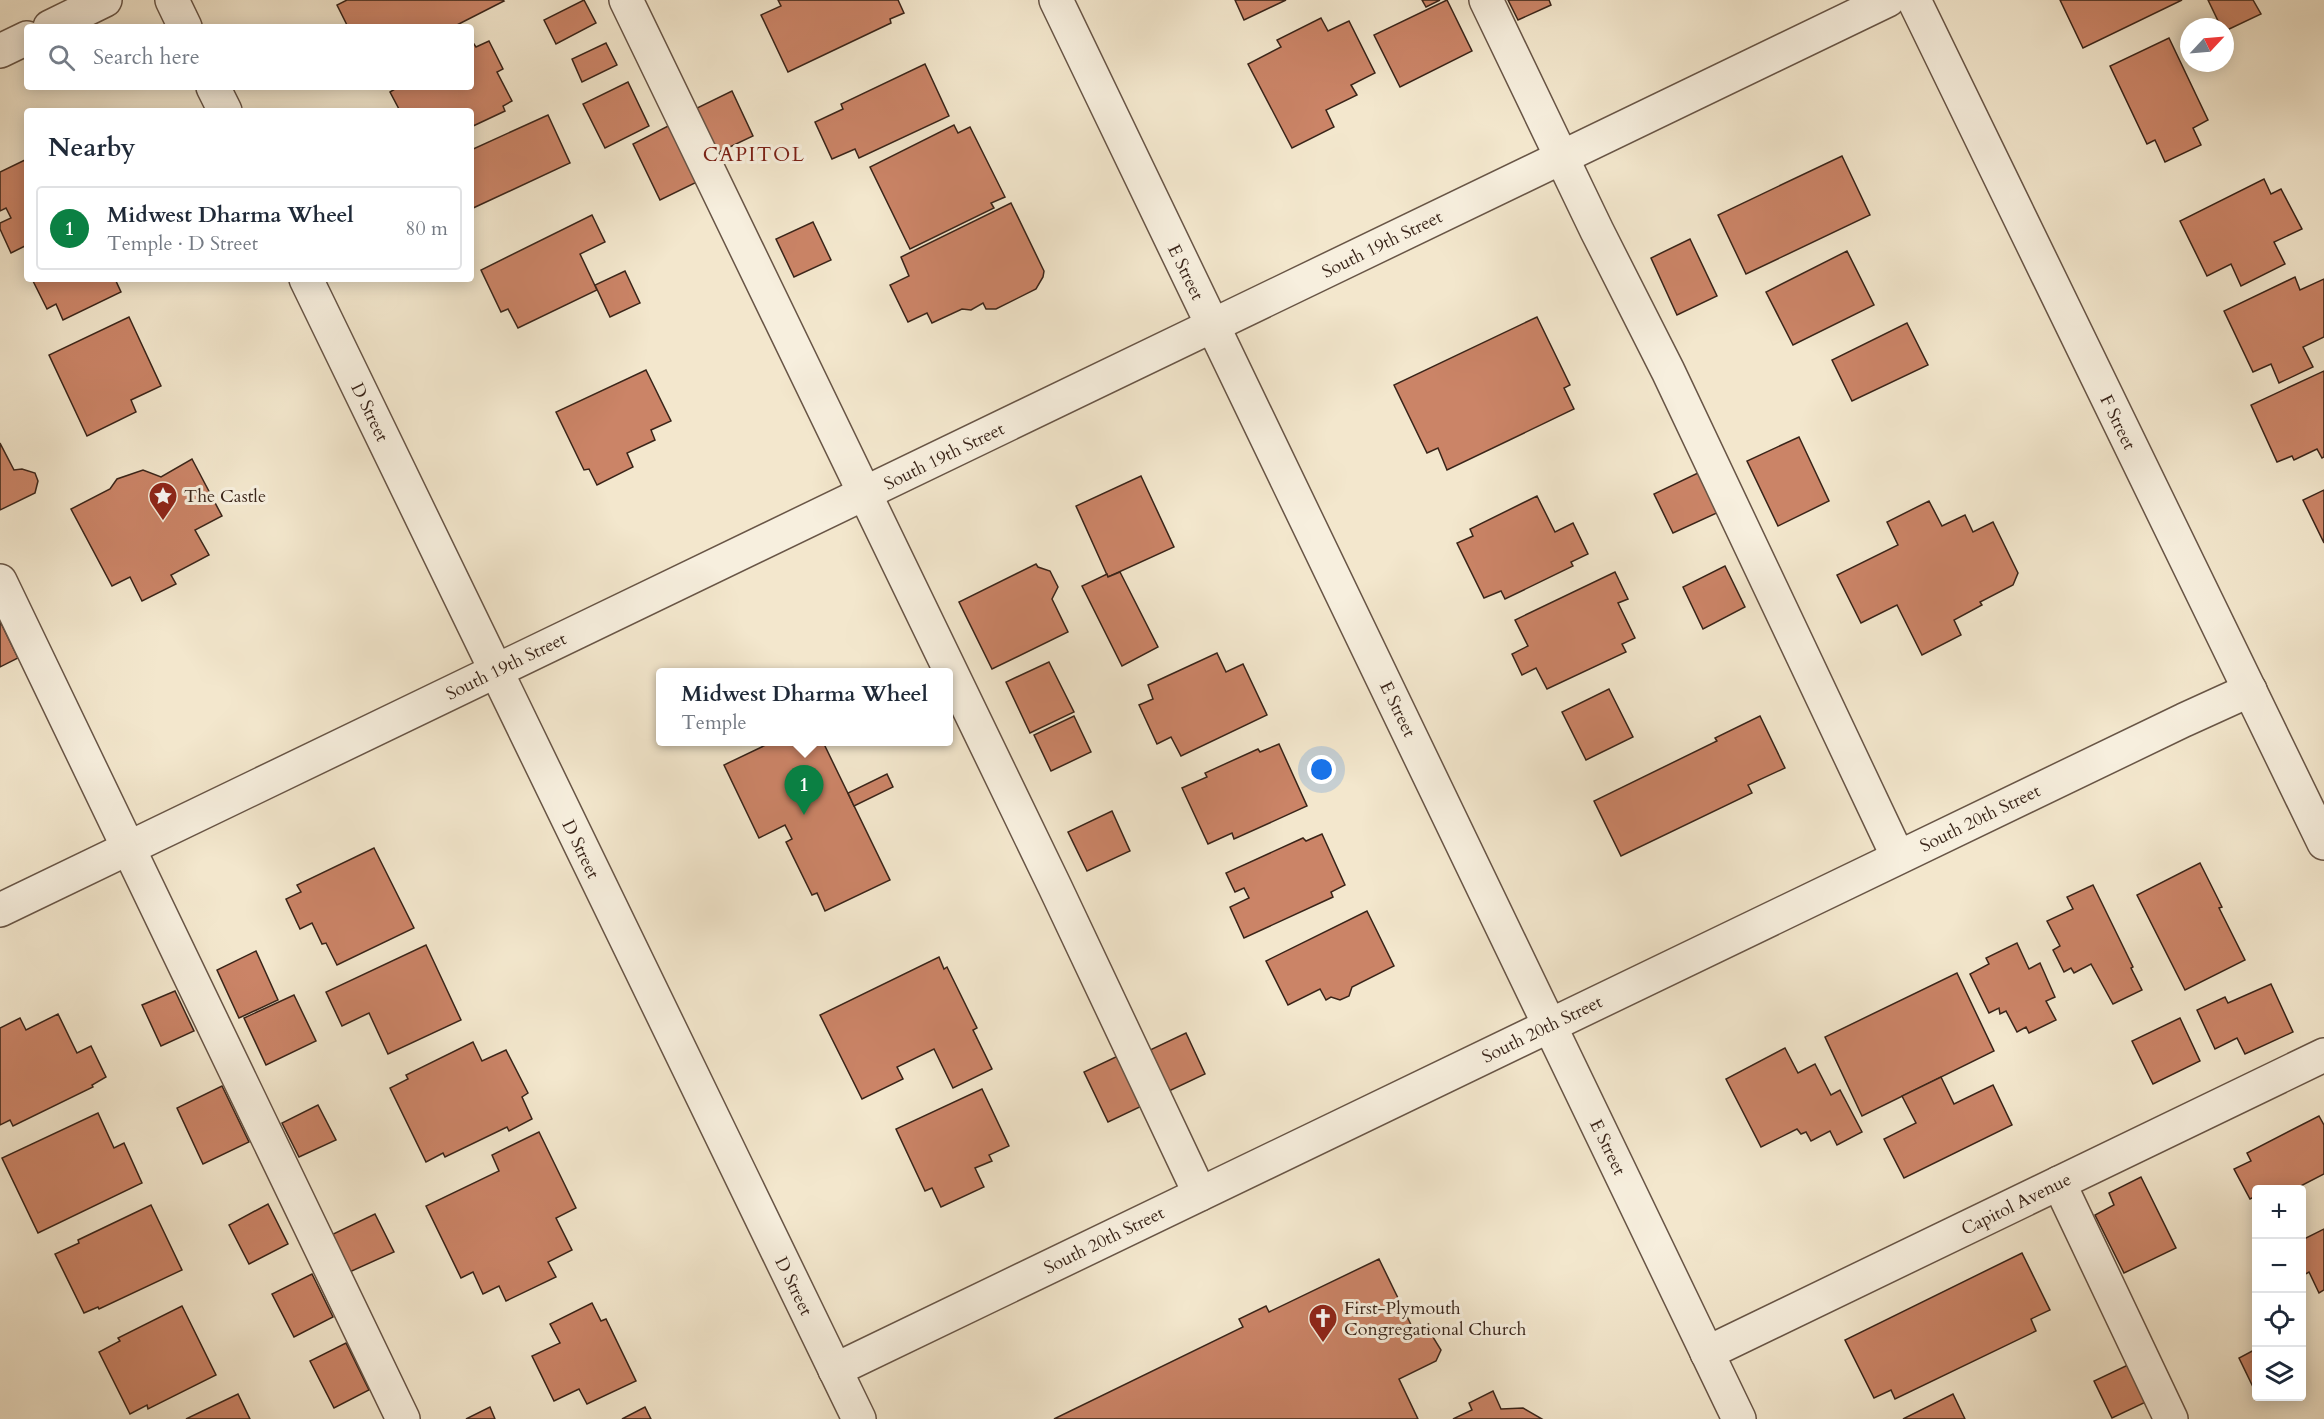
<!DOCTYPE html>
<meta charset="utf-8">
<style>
:root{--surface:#fff;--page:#f2f2f3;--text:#1f2937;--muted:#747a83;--line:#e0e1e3;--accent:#0b8043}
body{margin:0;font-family:Cardo,serif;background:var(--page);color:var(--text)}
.controls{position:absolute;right:18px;bottom:18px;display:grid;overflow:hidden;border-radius:6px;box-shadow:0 3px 15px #0003}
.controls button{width:54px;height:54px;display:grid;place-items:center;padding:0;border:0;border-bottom:2px solid var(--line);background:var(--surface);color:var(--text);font:30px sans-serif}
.compass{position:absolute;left:2180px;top:18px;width:54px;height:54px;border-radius:50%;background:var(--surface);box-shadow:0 3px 15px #0003;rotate:64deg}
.you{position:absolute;left:1322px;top:770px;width:21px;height:21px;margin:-15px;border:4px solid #fff;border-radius:50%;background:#1a73e8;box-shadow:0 0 0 9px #1a73e833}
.badge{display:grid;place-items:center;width:39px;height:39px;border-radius:50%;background:var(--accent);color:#fff;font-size:20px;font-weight:700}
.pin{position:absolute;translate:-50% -50px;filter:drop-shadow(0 2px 3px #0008)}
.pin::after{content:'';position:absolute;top:32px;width:21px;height:18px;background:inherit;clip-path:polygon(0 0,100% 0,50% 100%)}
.popup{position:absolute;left:656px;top:668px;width:297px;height:78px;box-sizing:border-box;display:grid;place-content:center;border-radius:6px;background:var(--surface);filter:drop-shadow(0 2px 4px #0005);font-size:20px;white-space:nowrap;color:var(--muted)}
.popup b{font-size:22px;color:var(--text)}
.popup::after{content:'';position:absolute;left:50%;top:100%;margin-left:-12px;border:12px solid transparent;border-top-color:var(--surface)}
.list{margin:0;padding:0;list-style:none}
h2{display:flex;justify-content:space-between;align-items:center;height:78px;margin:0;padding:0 24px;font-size:26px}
h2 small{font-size:20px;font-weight:400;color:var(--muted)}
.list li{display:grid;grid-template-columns:39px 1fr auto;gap:18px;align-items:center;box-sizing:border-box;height:84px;margin:0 12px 12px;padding:0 12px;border:2px solid var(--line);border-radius:6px}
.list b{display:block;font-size:22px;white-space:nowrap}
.list p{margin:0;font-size:20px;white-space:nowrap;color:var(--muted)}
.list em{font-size:20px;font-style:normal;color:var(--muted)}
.icon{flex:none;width:33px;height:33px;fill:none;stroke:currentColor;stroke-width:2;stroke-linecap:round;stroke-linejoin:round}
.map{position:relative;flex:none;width:2324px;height:1419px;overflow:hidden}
.search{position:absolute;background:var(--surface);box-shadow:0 3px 15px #0003;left:24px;top:24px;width:450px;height:66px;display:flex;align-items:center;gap:15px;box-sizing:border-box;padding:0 21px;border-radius:6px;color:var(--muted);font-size:22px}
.panel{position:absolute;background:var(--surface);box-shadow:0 3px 15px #0003;left:24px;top:108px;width:450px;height:174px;border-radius:6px}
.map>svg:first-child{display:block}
.building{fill:#cb8467;stroke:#392419;stroke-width:1.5}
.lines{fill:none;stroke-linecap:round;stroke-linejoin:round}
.minor-casing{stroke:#685546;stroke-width:36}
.minor{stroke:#f7efde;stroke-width:33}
.labels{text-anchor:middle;stroke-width:6;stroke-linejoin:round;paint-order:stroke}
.street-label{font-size:18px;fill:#392419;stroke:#f7efde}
.poi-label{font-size:18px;fill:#392419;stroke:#f7efde;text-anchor:start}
.neighbourhood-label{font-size:20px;letter-spacing:1.5px;fill:#7a1f14;stroke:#f7efde}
</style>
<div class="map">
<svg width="2324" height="1419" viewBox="0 0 2324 1419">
<rect width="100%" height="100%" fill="#f3e7cd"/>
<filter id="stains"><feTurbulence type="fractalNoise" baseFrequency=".00333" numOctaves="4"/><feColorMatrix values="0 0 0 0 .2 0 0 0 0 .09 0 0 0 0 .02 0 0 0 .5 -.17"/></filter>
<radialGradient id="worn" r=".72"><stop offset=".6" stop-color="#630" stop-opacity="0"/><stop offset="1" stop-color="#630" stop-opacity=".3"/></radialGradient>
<g class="building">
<polygon points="347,0 503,0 504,1 453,27 348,27 337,5"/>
<polygon points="584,0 596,23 556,44 544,20"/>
<polygon points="778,0 898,0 904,13 890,19 891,23 788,72 761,15 781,6"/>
<polygon points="1235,0 1286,0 1244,20"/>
<polygon points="1422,0 1440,0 1426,7"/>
<polygon points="1447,0 1472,51 1400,87 1374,35"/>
<polygon points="1508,0 1549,0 1551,5 1518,20"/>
<polygon points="2060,0 2182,0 2083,48"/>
<polygon points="2208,0 2253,0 2261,14 2225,31 2225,27 2221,27"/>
<polygon points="1321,18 1328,31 1349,21 1375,73 1351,85 1357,95 1326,110 1334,127 1292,148 1248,64 1281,47 1277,40"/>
<polygon points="2169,38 2208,120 2193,128 2201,145 2165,162 2155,140 2147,144 2110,66"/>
<polygon points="489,41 503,69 497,72 512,101 503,106 505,111 471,127 471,111 400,111 390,92 398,87 471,87 471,46 474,44 476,47"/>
<polygon points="606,43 617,65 582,82 572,59"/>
<polygon points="925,64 949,116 859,158 855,149 832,159 815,122 843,109 841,104"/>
<polygon points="628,82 649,126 605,148 583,104"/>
<polygon points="732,91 753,136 713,155 693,110"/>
<polygon points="548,115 570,163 471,209 471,150"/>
<polygon points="672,124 699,181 660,200 633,144"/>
<polygon points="954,125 958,133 970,127 1005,197 991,203 994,208 910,249 870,167"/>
<polygon points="1842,156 1870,215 1746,274 1718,215"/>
<polygon points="27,159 27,245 11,253 0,229 0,223 11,218 6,208 0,211 0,172"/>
<polygon points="2264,179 2271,194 2281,189 2302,229 2274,242 2285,264 2241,286 2231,264 2207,276 2180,221"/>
<polygon points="1011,203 1044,271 1043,277 1036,289 996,309 986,309 983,303 971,310 962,309 932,323 927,313 908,322 890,285 909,276 901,257"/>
<polygon points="592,215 605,242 580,254 597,290 518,328 508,309 501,312 481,270"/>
<polygon points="813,222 831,260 794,277 776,239"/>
<polygon points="1690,239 1717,296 1677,315 1651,258"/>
<polygon points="1847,251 1874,305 1793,345 1766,292"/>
<polygon points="625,271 640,303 610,317 595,285"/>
<polygon points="2295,277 2300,290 2324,279 2324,337 2303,347 2313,367 2279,383 2271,364 2253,372 2224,311"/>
<polygon points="32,279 115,279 121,292 63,320 56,304 47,309"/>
<polygon points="129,317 161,386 131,400 136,412 87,436 49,355"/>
<polygon points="1537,317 1570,385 1564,388 1574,409 1447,470 1438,448 1427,453 1394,385"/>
<polygon points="1907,323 1928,365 1852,401 1832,360"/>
<polygon points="646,370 671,421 651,430 655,440 627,453 633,467 597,485 589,469 584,470 556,412"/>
<polygon points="2324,371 2324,457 2322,458 2317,449 2294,460 2292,456 2277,462 2251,405"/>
<polygon points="1799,437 1829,501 1778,526 1747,461"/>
<polygon points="0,443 14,470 22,469 35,473 38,481 35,493 0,510"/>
<polygon points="192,459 222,516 195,530 209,555 171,575 176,584 142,601 130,577 112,586 71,509 110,489 117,479 143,470 161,477"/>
<polygon points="1700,472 1719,512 1673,533 1654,494"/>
<polygon points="1141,476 1174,547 1108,577 1076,506"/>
<polygon points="2324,490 2324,543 2303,500"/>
<polygon points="1537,496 1555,532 1573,523 1588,554 1571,562 1573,566 1505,599 1501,591 1484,598 1457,543 1473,536 1470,529"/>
<polygon points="1929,501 1942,526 1965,515 1973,532 1993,522 2018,573 2013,585 1980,602 1982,605 1954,620 1961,635 1922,655 1897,605 1861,623 1837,575 1898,545 1887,522"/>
<polygon points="1036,564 1038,567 1050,571 1058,587 1052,599 1068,632 992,669 959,602"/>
<polygon points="1725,566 1745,607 1703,629 1683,587"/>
<polygon points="1120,572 1158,647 1122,666 1082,586 1107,574 1108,577"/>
<polygon points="1615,572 1628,599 1618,603 1635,638 1622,644 1626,652 1547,689 1536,668 1522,675 1512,654 1528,646 1515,620"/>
<polygon points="0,621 18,658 0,667"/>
<polygon points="1217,653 1226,672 1243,664 1267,715 1181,756 1171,737 1157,744 1139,705 1153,699 1148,685"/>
<polygon points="1049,662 1074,712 1030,733 1006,682"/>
<polygon points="1609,689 1633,737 1586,760 1562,712"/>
<polygon points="1074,716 1091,752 1051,771 1034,735"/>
<polygon points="1760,716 1785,768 1748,785 1752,793 1621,856 1594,801 1717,741 1715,738"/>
<polygon points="772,742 823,742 890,880 825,911 817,893 812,895 786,842 792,839 785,825 759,838 724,765"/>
<polygon points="1279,744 1307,806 1234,839 1232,833 1208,844 1182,788 1207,777 1205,773 1258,749 1260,752"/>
<polygon points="887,774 893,787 854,806 848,793"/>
<polygon points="1112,811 1130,851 1087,871 1068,832"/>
<polygon points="1322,834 1345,885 1331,892 1333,897 1244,938 1230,907 1249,898 1244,888 1235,892 1226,873 1303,838 1306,841"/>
<polygon points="374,848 414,928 337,965 326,943 322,944 312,923 300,929 286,899 301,892 297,885"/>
<polygon points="2200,863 2222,907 2219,908 2245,960 2185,990 2137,895"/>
<polygon points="2093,885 2133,967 2131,968 2142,990 2113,1004 2091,964 2074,973 2071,968 2064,972 2053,950 2060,946 2047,921 2073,909 2067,897"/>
<polygon points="1367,911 1394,966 1352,987 1349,996 1340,1000 1331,997 1326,1000 1320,989 1288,1005 1266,961"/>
<polygon points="2017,943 2029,969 2040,963 2055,997 2046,1001 2056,1020 2029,1033 2026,1027 2017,1032 2006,1011 2000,1014 1999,1008 1989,1013 1970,974 1989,964 1986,958"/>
<polygon points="426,945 461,1020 388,1054 369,1013 342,1026 326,992"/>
<polygon points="256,951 278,1000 239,1018 217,970"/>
<polygon points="939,957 944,969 947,967 977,1028 973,1030 992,1069 953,1088 934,1049 897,1067 903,1079 862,1099 820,1015"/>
<polygon points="1957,973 1994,1051 1862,1116 1825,1037"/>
<polygon points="2271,984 2293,1032 2245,1054 2237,1038 2215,1049 2197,1010 2225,997 2228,1003"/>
<polygon points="175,991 194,1031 161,1046 142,1005"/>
<polygon points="294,995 316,1041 266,1065 244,1018"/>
<polygon points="58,1014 77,1053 91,1046 106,1077 92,1085 93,1087 13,1126 10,1120 0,1125 0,1028 20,1018 26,1030"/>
<polygon points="2180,1018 2200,1061 2153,1084 2132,1041"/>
<polygon points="1186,1033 1205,1074 1169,1091 1150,1050"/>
<polygon points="473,1042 482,1061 506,1050 528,1093 522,1097 532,1119 509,1131 507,1127 445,1157 443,1153 426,1162 390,1088 408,1079 406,1075"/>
<polygon points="1785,1048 1798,1073 1815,1064 1831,1095 1840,1090 1862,1132 1837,1145 1830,1131 1811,1141 1806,1132 1801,1134 1797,1129 1761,1147 1726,1079"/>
<polygon points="1120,1055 1144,1105 1108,1122 1084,1072"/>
<polygon points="1941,1077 1954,1104 1993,1085 2012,1125 1904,1178 1884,1139 1916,1123 1902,1096"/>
<polygon points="222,1086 249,1142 203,1164 177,1108"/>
<polygon points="982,1089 1009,1146 989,1155 992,1161 975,1168 984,1187 941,1207 932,1188 925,1191 896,1129"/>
<polygon points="318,1105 336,1140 299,1157 282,1123"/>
<polygon points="98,1113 114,1148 124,1143 142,1183 38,1233 2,1158"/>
<polygon points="2319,1116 2324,1125 2324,1174 2293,1190 2276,1190 2274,1186 2268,1190 2256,1190 2256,1196 2250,1199 2234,1169 2251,1161 2247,1153"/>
<polygon points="539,1132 576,1208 556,1218 572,1250 548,1262 556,1277 506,1301 499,1286 483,1294 473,1272 461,1278 426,1206 499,1171 492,1155"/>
<polygon points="2141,1177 2176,1248 2124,1273 2095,1215 2114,1205 2109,1193"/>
<polygon points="268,1204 288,1244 249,1264 229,1225"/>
<polygon points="151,1205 182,1270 99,1309 98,1307 84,1313 55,1254 79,1243 78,1240"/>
<polygon points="375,1214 394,1252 345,1274 327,1237"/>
<polygon points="2324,1229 2324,1290 2319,1293 2309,1272 2302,1276 2302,1240"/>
<polygon points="2022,1253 2050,1310 2031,1319 2036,1331 1895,1399 1891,1390 1874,1398 1845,1340"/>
<polygon points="1379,1259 1417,1337 1424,1333 1433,1337 1441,1350 1436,1361 1399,1379 1418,1419 1054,1419 1243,1327 1239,1319 1266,1306 1269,1312"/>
<polygon points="312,1274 333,1317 294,1337 272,1294"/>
<polygon points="592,1303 601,1321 606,1319 636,1381 587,1404 579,1389 554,1401 532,1356 560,1343 550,1324"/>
<polygon points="182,1306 216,1375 148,1409 147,1405 130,1414 99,1352 120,1341 118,1338"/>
<polygon points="346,1343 369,1390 334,1408 310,1361"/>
<polygon points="2256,1349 2256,1387 2254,1389 2239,1358"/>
<polygon points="2130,1364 2148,1401 2112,1418 2094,1381"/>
<polygon points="1493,1391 1501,1409 1523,1408 1542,1419 1453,1419 1472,1410 1469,1403"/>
<polygon points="238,1394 250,1419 186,1419"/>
<polygon points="1953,1394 1965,1419 1903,1419"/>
<polygon points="490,1407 495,1419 466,1419"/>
<polygon points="645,1407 651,1419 622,1419"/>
</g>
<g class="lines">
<g class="minor-casing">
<g id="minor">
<polyline points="172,0 185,27"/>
<polyline points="626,0 1055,887 1200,1194"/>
<polyline points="1056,0 1739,1419"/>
<polyline points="1486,0 1597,231 1668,371 1898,857"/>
<polyline points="1914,0 2324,843"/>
<polyline points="50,27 105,0"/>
<polyline points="0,51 27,38"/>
<polyline points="213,87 225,111"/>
<polyline points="306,279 859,1419"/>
<polyline points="0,581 403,1419"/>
<polyline points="0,910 1888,0"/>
<polyline points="2059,1183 2171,1419"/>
<polyline points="1707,1353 2324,1055"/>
<polyline points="835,1370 2184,720 2250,690"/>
</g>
</g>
<use href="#minor" class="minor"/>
</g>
<defs>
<g id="sight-pin" transform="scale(1.5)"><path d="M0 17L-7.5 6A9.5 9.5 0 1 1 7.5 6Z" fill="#8f2418" stroke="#f7efde"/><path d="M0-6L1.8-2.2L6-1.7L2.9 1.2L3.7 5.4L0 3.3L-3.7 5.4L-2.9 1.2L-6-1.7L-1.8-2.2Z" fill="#fff"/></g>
<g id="church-pin" transform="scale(1.5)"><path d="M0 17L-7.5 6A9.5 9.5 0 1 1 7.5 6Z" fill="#8f2418" stroke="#f7efde"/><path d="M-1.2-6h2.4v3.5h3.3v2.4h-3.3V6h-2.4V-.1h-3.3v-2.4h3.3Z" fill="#fff"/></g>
</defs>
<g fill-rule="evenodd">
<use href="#sight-pin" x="163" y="496"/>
<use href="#church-pin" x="1323" y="1318"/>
</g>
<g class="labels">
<g class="street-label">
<text transform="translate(1382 244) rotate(-26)" y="6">South 19th Street</text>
<text transform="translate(1186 272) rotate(64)" y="6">E Street</text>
<text transform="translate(370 412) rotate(64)" y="6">D Street</text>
<text transform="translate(2118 422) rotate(64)" y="6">F Street</text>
<text transform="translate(944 456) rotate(-26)" y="6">South 19th Street</text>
<text transform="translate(506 666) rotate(-26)" y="6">South 19th Street</text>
<text transform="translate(1398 709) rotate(64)" y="6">E Street</text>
<text transform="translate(1980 818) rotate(-26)" y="6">South 20th Street</text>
<text transform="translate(581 849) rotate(64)" y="6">D Street</text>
<text transform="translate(1542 1029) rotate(-26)" y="6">South 20th Street</text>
<text transform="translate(1608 1147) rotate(64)" y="6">E Street</text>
<text transform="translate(2016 1204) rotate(-26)" y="6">Capitol Avenue</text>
<text transform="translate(1104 1240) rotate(-26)" y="6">South 20th Street</text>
<text transform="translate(794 1286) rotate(64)" y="6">D Street</text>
</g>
<g class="poi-label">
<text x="184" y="502">The Castle</text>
<text x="1344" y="1314">First-Plymouth<tspan x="1344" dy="21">Congregational Church</tspan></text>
</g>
<g class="neighbourhood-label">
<text x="754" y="161">CAPITOL</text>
</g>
</g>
<rect width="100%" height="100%" filter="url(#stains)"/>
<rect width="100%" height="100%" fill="url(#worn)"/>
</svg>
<div class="controls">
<button>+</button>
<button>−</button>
<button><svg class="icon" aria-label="locate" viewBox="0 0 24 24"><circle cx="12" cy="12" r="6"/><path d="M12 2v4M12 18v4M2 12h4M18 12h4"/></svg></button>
<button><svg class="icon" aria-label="layers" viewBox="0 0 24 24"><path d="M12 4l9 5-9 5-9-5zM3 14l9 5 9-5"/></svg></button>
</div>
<svg class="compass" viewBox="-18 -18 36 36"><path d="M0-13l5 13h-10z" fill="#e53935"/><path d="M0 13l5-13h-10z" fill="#747a83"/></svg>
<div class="you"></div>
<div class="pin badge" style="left:804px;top:815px">1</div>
<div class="popup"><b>Midwest Dharma Wheel</b>Temple</div>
<div class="search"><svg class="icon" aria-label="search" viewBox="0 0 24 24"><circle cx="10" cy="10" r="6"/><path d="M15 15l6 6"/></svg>Search here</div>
<section class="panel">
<h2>Nearby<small></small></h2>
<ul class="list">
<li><span class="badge">1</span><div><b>Midwest Dharma Wheel</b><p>Temple · D Street</p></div><em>80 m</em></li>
</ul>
</section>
</div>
